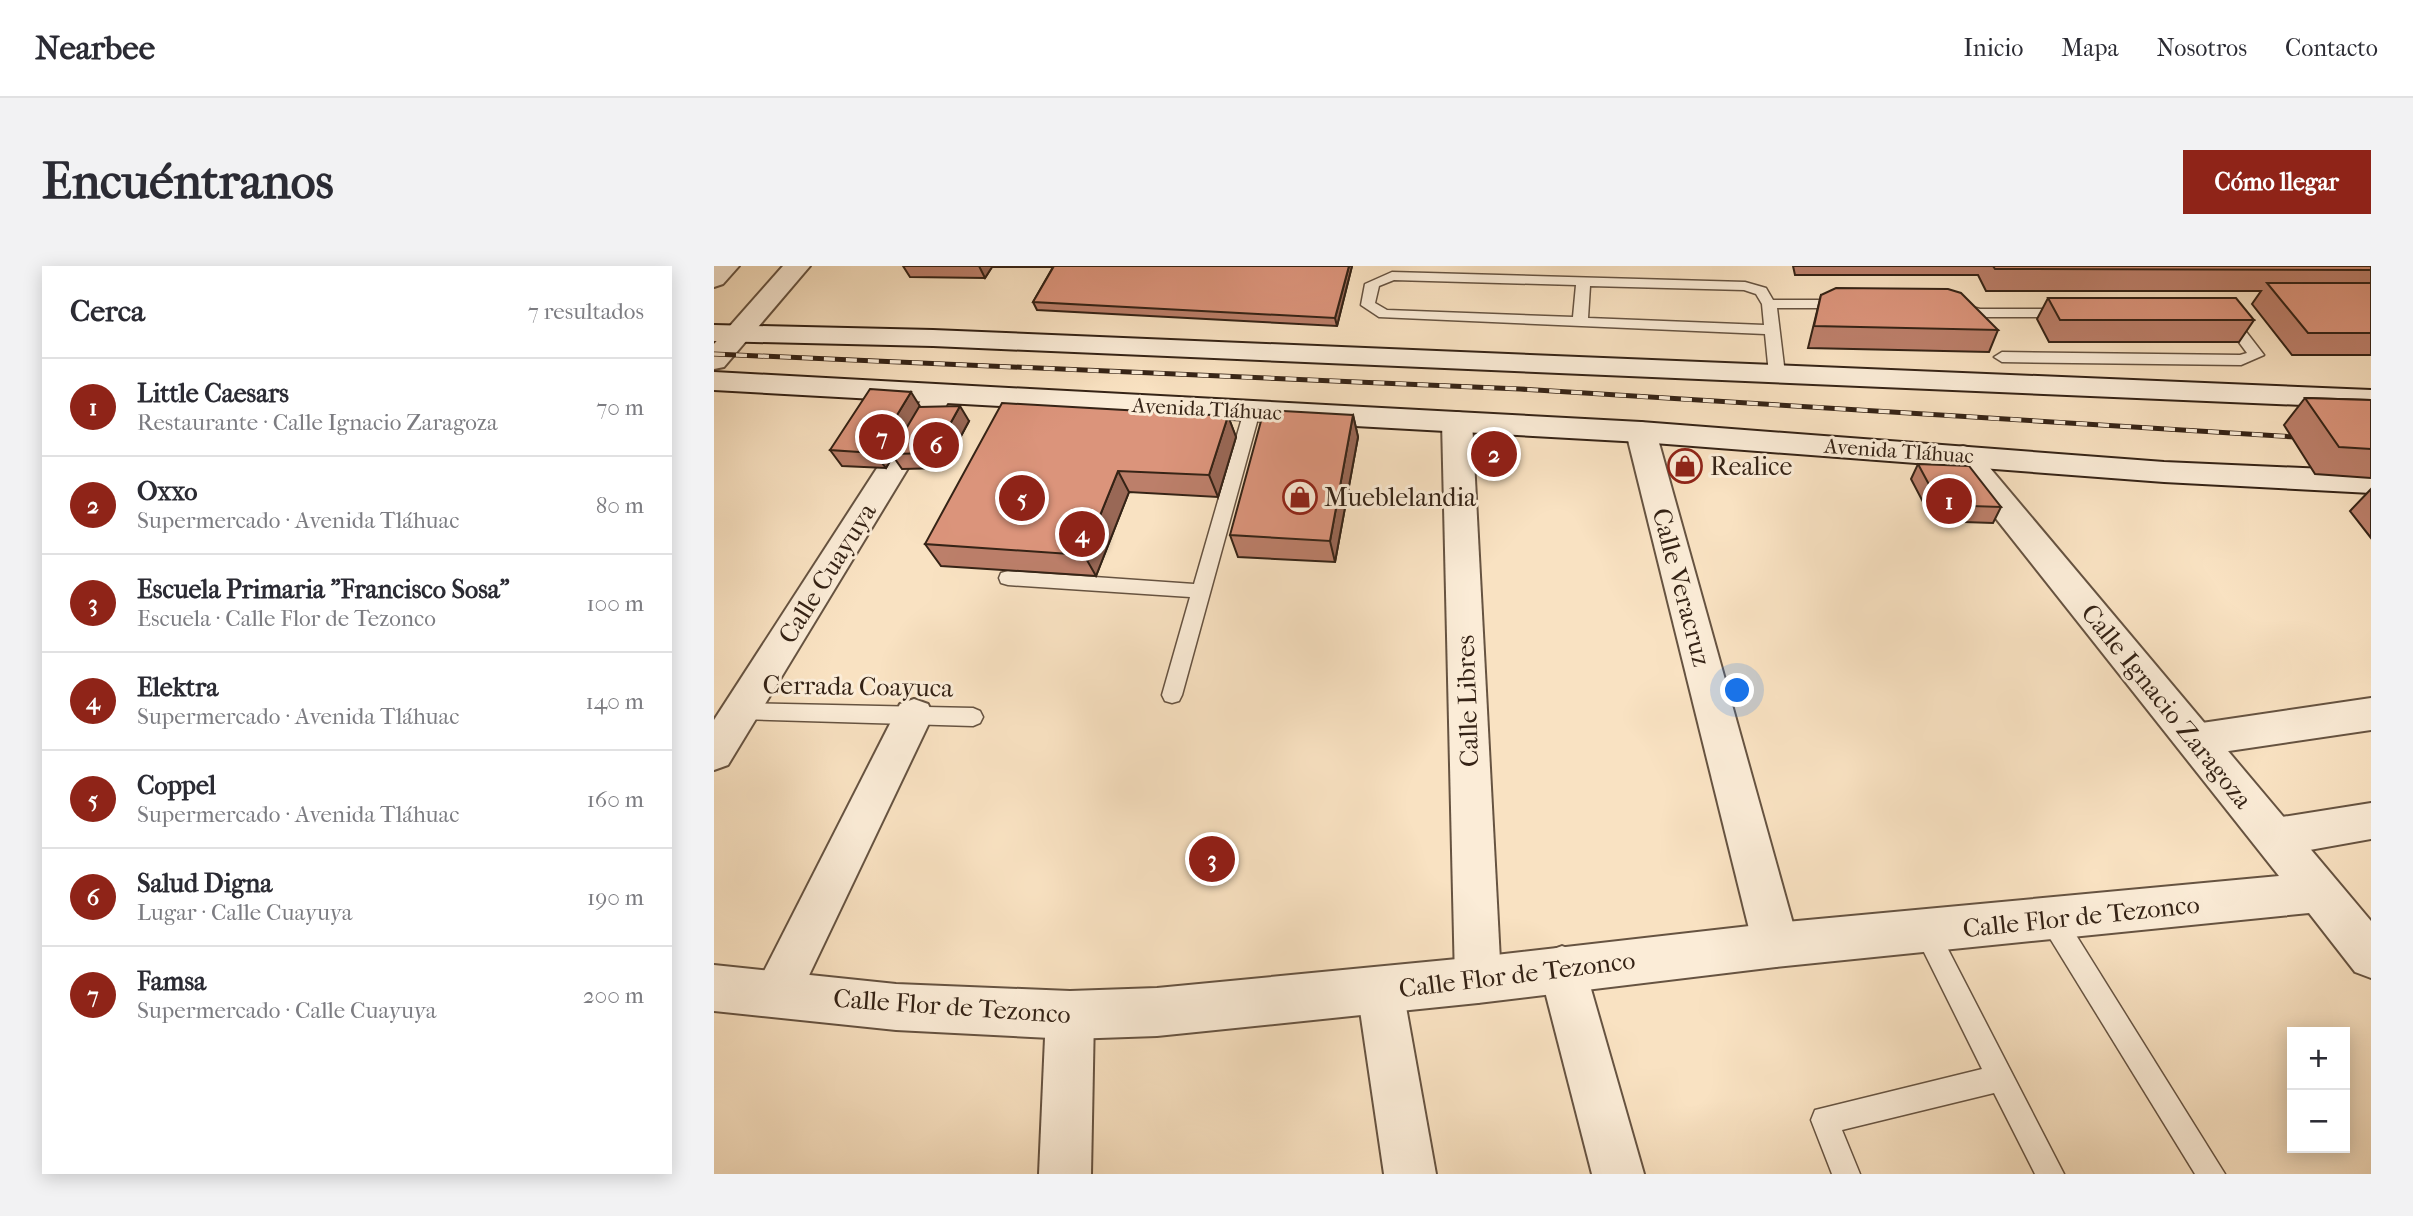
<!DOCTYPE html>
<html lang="es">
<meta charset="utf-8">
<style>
:root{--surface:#fff;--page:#f2f2f3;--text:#2b2b33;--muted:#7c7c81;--line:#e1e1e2;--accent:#8f2418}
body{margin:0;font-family:"IM FELL French Canon",serif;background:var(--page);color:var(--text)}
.controls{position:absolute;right:21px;bottom:21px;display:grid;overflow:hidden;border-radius:0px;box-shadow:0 4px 18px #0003}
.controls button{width:63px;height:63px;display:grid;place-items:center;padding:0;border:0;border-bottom:2px solid var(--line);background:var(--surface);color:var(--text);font:35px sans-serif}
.you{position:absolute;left:1024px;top:425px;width:24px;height:24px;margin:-18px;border:5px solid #fff;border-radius:50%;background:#1a73e8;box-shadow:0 0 0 10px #1a73e833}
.badge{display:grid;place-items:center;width:46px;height:46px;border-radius:50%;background:var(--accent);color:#fff;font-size:23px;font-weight:700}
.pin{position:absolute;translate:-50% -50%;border:4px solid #fff;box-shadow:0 2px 7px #0006}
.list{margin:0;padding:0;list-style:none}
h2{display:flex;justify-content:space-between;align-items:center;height:91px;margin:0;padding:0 28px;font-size:30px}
h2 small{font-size:23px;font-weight:400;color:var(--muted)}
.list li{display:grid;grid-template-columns:46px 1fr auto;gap:21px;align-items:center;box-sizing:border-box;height:98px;padding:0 28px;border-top:2px solid var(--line)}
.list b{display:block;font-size:26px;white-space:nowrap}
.list p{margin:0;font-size:23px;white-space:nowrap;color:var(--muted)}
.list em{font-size:23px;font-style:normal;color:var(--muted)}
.map{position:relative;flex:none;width:1657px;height:908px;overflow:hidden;border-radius:0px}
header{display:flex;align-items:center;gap:42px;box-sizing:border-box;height:98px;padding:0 35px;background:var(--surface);border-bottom:2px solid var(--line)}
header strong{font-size:33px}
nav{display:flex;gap:38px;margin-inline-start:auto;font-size:24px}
.intro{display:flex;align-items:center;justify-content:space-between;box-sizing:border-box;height:168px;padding:0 42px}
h1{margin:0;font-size:49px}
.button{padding:18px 32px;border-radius:0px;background:var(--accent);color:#fff;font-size:24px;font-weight:700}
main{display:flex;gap:42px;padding:0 42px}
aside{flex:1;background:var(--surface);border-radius:0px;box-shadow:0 4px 18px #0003}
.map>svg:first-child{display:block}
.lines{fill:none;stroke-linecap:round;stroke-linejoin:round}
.service-casing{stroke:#665341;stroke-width:3}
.minor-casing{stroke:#665341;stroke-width:4}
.tertiary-casing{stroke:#665341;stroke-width:4}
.secondary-casing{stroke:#352316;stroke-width:4}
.service{fill:#fbecd7;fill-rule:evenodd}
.minor{fill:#fbecd7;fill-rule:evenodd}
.tertiary{fill:#fbecd7;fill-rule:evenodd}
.secondary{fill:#fbecd7;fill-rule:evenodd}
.rail-casing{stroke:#352316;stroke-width:5}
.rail{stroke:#fbecd7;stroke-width:3.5;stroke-dasharray:11;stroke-linecap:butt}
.wall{fill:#bc7f6a;stroke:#352316;stroke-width:2}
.shaded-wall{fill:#996856;stroke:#352316;stroke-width:2}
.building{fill:#db947b;stroke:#352316;stroke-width:2}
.labels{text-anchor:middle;stroke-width:6;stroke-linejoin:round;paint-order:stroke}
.far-street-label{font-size:21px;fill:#352316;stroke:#fbecd7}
.poi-label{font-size:26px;fill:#352316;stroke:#fbecd7;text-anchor:start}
.street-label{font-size:26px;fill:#352316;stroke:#fbecd7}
</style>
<header>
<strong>Nearbee</strong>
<nav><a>Inicio</a><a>Mapa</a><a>Nosotros</a><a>Contacto</a></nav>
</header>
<div class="intro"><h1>Encuéntranos</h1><a class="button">Cómo llegar</a></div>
<main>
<aside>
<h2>Cerca<small>7 resultados</small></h2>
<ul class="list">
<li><span class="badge">1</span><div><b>Little Caesars</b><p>Restaurante · Calle Ignacio Zaragoza</p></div><em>70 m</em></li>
<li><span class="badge">2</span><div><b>Oxxo</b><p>Supermercado · Avenida Tláhuac</p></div><em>80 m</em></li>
<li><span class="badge">3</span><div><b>Escuela Primaria &quot;Francisco Sosa&quot;</b><p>Escuela · Calle Flor de Tezonco</p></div><em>100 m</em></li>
<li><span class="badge">4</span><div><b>Elektra</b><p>Supermercado · Avenida Tláhuac</p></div><em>140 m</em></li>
<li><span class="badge">5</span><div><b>Coppel</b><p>Supermercado · Avenida Tláhuac</p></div><em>160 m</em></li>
<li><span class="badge">6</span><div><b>Salud Digna</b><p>Lugar · Calle Cuayuya</p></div><em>190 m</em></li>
<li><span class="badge">7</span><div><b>Famsa</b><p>Supermercado · Calle Cuayuya</p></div><em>200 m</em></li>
</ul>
</aside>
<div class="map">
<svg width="1657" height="908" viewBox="0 0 1657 908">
<rect width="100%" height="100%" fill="#f9e2c2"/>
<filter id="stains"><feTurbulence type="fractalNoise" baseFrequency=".00286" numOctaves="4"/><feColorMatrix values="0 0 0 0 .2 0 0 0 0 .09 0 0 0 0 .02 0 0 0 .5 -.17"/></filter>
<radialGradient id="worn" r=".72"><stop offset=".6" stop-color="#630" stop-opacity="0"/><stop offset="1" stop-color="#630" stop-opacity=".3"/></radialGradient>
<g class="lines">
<g class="service-casing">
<g id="service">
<path d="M678,6L1031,16L1052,22L1059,34H1132L1139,38L1132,42H1063L1071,108L1063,113L1055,108L1051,68L665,51L647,39L651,18ZM680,14L862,19L859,51L673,44L661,37L665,20ZM876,20L1030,24L1042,28L1048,38L1050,59L874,52Z"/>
<polygon points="1241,37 1266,43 1355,43 1362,47 1355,51 1266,51 1236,44 1234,41 1236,38"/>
<polygon points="1509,47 1520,50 1550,89 1527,99 1288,96 1280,91 1288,86 1526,89 1533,87 1510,56 1502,51"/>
<polygon points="538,140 546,145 468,429 465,435 458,437 451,435 448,429 476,331 294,319 287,317 285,312 287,307 294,305 480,318 530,145"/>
<polygon points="27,437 259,442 266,445 269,451 266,457 259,460 27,453 20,451 17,445 20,439"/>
<polygon points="1338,642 1347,645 1511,908 1481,908 1329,661 1326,653 1329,645"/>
<polygon points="1212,654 1221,658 1350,908 1321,908 1280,827 1128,864 1146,908 1118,908 1097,854 1101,844 1268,803 1200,666 1203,658"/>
</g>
</g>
<g class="minor-casing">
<g id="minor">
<polygon points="225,119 235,122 239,128 14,499 0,504 0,454 211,128 215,122"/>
<polygon points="743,146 753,148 758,155 787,714 780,730 764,737 748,730 741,714 728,155 733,148"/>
<polygon points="927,156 938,159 942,166 1085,679 1078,694 1062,701 1046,694 1039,679 912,166 916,159"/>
<polygon points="1657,432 1657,464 1481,490 1467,485 1461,474 1467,463 1481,458"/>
<polygon points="200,433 214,438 219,449 79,743 63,750 47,743 40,727 47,711 186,438"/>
<polygon points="1657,537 1657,573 1562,590 1547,584 1541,571 1547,558 1562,552"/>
<polygon points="848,680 864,686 871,702 930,908 878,908 825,702 832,686"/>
<polygon points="666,701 682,708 689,724 722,908 670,908 643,724 650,708"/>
<polygon points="356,725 373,732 380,749 377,908 325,908 332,749 339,732"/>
</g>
</g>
<g class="tertiary-casing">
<g id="tertiary">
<polygon points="0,0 25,0 9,18 0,21"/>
<polygon points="69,0 96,0 10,101 0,103 0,78"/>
<polygon points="1249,180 1260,183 1657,655 1657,712 1641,706 1595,647 1062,701 764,737 443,770 356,773 182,764 0,745 0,699 182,718 356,725 443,722 764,691 1062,657 1565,610 1238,197 1234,190 1238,183"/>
</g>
</g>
<g class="secondary-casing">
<g id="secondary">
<polygon points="0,59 219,64 1657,124 1657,142 219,80 0,75"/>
<polygon points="0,106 927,156 1450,196 1657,205 1657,227 1450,216 927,176 0,124"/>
</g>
</g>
<use href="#service" class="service"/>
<use href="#minor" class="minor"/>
<use href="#tertiary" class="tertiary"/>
<use href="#secondary" class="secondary"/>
<g class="rail-casing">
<polyline id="rail" points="0,88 806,123 1598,172"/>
</g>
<use href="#rail" class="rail"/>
</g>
<g class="wall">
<polygon points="189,0 638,0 623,60 323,44 319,36 339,1 278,1 271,12 196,11"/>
<polygon points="1079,0 1657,0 1657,89 1578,89 1538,38 1547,25 1272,25 1264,9 1081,9"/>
<polygon points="1107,29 1284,64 1275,86 1094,82"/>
<polygon points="1334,32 1540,54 1525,76 1335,76 1323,53"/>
<polygon points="1591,132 1657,134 1657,212 1601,208 1570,159"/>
<polygon points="206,141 255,155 230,202 188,203 179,190 172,202 128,200 116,184"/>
<polygon points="639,149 644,171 621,296 524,291 516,269"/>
<polygon points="514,150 522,171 504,231 415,226 382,310 227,300 211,278"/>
<polygon points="1204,198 1287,241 1279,257 1219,255 1197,213"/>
<polygon points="1657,223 1657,272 1636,245"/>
</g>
<g class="shaded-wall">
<polygon points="265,0 278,0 278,1 271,12"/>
<polygon points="635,0 638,0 623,60 621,52"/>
<polygon points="197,126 207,142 177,188 179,190 172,202 160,187"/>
<polygon points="246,140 255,155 230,202 220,187"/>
<polygon points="639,149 644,171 621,296 616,275"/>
<polygon points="514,150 522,171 504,231 495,209"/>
<polygon points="404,205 415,226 382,310 370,289"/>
</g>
<g class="building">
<polygon points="340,0 635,0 621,52 319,36"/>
<polygon points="1279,0 1657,0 1657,4 1281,3"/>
<polygon points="1553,17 1657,17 1657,67 1594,67"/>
<polygon points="1122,22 1234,23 1247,27 1284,64 1100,60 1107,29"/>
<polygon points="1334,32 1522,32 1540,54 1346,54"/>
<polygon points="156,123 197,126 160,187 116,184"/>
<polygon points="1591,132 1657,134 1657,183 1625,181"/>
<polygon points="288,137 514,150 495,209 404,205 370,289 211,278"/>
<polygon points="246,140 220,187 177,188 205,141"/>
<polygon points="550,144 639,149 616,275 516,269"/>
<polygon points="1204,198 1255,200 1287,241 1226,239"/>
</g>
<defs>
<g id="shop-ring" transform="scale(1.75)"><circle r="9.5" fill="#fbecd7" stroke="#8f2418" stroke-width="1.5"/><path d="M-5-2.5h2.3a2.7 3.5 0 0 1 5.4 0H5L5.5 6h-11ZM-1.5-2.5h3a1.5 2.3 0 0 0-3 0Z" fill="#8f2418"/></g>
</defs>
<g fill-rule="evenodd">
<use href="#shop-ring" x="971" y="200"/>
<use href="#shop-ring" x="586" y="231"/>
</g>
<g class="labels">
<g class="far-street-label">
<text transform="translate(493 143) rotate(3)" y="7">Avenida Tláhuac</text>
<text transform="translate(1185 185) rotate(4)" y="7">Avenida Tláhuac</text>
</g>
<g class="poi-label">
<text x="996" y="209">Realice</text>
<text x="610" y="240">Mueblelandia</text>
</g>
<g class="street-label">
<text transform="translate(113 307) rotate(-58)" y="9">Calle Cuayuya</text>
<text transform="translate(968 321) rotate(75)" y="9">Calle Veracruz</text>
<text transform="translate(144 420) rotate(1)" y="9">Cerrada Coayuca</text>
<text transform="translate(753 435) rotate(-92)" y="9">Calle Libres</text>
<text transform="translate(1453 440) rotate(51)" y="9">Calle Ignacio Zaragoza</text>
<text transform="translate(1367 650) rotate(-6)" y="9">Calle Flor de Tezonco</text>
<text transform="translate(803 708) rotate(-7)" y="9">Calle Flor de Tezonco</text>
<text transform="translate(238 740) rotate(4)" y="9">Calle Flor de Tezonco</text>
</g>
</g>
<rect width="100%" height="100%" filter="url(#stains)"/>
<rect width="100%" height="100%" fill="url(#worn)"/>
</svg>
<div class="controls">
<button>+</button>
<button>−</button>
</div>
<div class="you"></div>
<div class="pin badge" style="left:1235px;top:235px">1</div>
<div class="pin badge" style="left:780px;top:188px">2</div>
<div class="pin badge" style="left:498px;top:593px">3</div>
<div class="pin badge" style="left:368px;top:268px">4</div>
<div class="pin badge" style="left:308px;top:232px">5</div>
<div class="pin badge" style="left:222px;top:179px">6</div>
<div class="pin badge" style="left:168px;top:171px">7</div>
</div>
</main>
